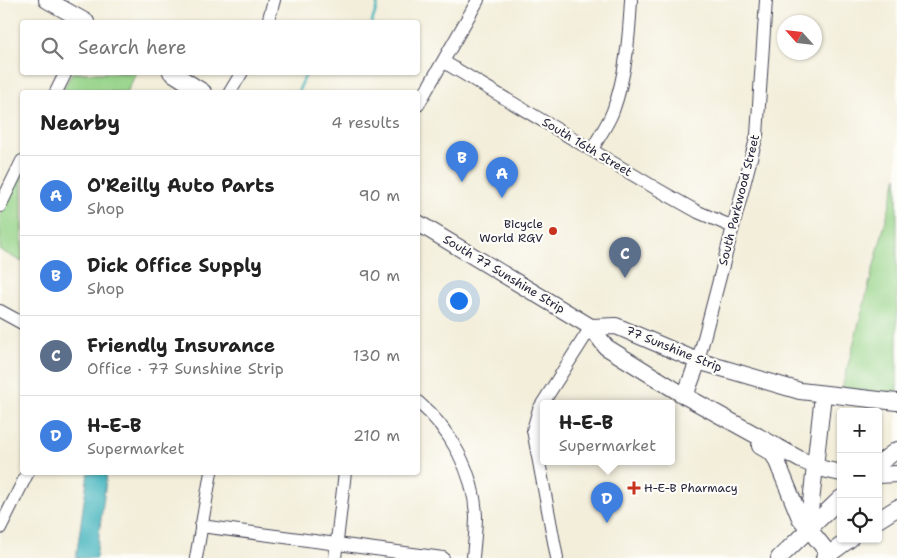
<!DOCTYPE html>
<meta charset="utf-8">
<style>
:root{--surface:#fff;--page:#f2f2f2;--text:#222;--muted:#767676;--line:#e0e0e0;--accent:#b45309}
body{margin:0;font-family:"Shantell Sans",sans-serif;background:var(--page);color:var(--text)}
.controls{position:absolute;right:15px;bottom:15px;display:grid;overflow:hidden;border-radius:5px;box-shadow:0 1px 4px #0004}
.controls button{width:45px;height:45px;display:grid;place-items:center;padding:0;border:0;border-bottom:1px solid var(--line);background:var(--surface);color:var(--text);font:25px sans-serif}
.compass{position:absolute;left:777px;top:15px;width:45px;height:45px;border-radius:50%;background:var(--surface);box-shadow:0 1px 4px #0004;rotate:297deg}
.you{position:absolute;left:458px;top:300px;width:18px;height:18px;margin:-12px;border:4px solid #fff;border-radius:50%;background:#1a73e8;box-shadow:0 0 0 8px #1a73e833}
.badge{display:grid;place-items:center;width:32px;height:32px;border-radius:50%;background:var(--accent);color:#fff;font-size:16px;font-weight:700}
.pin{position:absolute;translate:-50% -41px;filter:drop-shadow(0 1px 2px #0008)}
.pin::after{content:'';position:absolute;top:26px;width:18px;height:15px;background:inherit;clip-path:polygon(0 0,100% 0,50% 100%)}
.popup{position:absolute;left:540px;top:400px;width:135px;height:65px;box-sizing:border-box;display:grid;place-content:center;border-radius:5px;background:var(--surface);filter:drop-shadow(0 1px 4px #0005);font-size:16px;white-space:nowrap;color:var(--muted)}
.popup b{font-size:19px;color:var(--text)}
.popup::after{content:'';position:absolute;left:50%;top:100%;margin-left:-10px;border:10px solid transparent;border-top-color:var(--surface)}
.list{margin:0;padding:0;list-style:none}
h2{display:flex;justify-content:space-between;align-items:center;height:65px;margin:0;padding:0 20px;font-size:21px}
h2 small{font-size:16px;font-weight:400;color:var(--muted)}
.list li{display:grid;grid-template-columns:32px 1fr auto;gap:15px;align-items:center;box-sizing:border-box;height:80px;padding:0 20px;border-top:1px solid var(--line)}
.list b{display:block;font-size:19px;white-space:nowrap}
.list p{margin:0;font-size:16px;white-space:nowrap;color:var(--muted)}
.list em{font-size:16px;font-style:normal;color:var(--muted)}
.icon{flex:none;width:28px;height:28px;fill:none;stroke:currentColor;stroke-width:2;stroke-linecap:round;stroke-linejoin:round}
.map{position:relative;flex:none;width:897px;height:558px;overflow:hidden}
.search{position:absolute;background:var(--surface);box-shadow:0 1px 4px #0004;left:20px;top:20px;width:400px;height:55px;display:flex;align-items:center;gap:12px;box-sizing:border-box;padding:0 18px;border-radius:5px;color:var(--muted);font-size:19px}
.panel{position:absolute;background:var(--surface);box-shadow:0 1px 4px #0004;left:20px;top:90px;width:400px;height:385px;border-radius:5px}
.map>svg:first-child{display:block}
.green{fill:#95d388;stroke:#5c7a62}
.water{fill:#47b6bf;stroke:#346c7d}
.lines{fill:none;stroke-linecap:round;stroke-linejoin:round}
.stream{stroke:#47b6bf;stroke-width:2.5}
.minor-casing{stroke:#414153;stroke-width:14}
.major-casing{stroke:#414153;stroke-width:18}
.minor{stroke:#fff;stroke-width:12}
.major{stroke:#fff;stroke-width:16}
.poi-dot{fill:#c8321e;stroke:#fdfcf7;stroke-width:2}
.labels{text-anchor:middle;stroke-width:4.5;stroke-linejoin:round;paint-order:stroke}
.street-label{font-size:12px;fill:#22223b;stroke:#fdfcf7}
.poi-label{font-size:12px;fill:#22223b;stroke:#fdfcf7;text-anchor:end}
</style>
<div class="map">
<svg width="897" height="558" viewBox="0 0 897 558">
<rect width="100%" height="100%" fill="#fdfcf7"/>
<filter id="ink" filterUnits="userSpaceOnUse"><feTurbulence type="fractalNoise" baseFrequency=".02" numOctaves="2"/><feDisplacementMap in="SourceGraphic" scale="10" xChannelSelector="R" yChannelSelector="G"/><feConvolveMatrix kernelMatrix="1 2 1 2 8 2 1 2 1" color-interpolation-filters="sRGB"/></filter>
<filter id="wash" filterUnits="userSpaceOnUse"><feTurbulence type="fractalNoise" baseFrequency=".0096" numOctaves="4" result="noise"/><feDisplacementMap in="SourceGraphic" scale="20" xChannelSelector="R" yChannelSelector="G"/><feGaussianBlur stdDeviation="1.12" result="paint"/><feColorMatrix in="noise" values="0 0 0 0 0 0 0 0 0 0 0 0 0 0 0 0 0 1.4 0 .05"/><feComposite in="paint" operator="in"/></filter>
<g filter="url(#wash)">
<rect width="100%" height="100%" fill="#f3eeda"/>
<g class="green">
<polygon points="72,73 136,73 127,92 62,92"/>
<polygon points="22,172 22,262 0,250 0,216"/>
<polygon points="897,177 897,394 842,388"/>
</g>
<polygon class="water" points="88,473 107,473 96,558 76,558"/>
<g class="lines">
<g class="stream">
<polyline points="372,22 379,0"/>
<polyline points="298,92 307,72"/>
</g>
</g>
</g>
<g filter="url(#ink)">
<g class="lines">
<g class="minor-casing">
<g id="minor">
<polyline points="268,22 274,0"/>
<polyline points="444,62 657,189 698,212 733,227"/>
<polyline points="56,92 66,72"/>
<polyline points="230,92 242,72"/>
<polyline points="418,105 478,0"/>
<path d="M592,149C599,137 608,124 613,111C626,75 629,38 631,0"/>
<polyline points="0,206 22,161"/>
<polyline points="0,311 22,323"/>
<polyline points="698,361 757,135 766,0"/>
<path d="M418,402C450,429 474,472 476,516C476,530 474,544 473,558"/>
<polyline points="201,526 443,558"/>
<polyline points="0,528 28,472"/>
<polyline points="196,558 211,472"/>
<polyline points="335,558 345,472"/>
<polyline points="557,558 533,430 539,409 591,327"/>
</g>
</g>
<g class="major-casing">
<g id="major">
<polyline points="47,0 86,22"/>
<polyline points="171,72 203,92"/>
<polyline points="418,223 591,327 606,347 685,396 801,460 823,469 841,473"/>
<polyline points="591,327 616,326 698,361 800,391 897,402"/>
<polyline points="685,396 698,361"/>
<polyline points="760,446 772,453 776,459 800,518 829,554"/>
<polyline points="878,464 897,450"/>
<polyline points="878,475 897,474"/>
<polyline points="878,520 897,508"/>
<polyline points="808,529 823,395"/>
<polyline points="779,558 841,498"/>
<polyline points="824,558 850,539"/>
</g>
</g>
<use href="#minor" class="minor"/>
<use href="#major" class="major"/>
</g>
</g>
<g class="poi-dot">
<circle cx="553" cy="231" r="5"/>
<path d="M631.5 480.5h5v5h5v5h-5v5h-5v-5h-5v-5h5z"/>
</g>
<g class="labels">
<g class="street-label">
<text transform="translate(587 147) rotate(31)" y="4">South 16th Street</text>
<text transform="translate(739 200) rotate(-76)" y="4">South Parkwood Street</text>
<text transform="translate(504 274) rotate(31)" y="4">South 77 Sunshine Strip</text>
<text transform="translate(674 349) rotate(22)" y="4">77 Sunshine Strip</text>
</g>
<g class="poi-label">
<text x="543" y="228">Bicycle<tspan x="543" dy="14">World RGV</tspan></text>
<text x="644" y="492" text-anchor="start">H-E-B Pharmacy</text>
</g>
</g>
</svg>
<div class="controls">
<button>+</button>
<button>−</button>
<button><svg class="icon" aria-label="locate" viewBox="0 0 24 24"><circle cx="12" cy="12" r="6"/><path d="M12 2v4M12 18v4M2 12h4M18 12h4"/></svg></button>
</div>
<svg class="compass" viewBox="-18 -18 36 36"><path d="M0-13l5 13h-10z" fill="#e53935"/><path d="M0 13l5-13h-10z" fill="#767676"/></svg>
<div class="you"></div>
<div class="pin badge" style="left:502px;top:198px;background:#3f7fe0">A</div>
<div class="pin badge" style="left:462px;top:182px;background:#3f7fe0">B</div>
<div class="pin badge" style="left:625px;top:278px;background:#5c6f8a">C</div>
<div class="pin badge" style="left:607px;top:523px;background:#3f7fe0">D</div>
<div class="popup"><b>H-E-B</b>Supermarket</div>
<div class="search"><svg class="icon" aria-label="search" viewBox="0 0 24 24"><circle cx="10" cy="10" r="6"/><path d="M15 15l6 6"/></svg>Search here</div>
<section class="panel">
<h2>Nearby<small>4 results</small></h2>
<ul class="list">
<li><span class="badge" style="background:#3f7fe0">A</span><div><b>O'Reilly Auto Parts</b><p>Shop</p></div><em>90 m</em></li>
<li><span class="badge" style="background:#3f7fe0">B</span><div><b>Dick Office Supply</b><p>Shop</p></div><em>90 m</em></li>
<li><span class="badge" style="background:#5c6f8a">C</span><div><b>Friendly Insurance</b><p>Office · 77 Sunshine Strip</p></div><em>130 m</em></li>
<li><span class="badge" style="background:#3f7fe0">D</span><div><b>H-E-B</b><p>Supermarket</p></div><em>210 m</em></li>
</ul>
</section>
</div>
